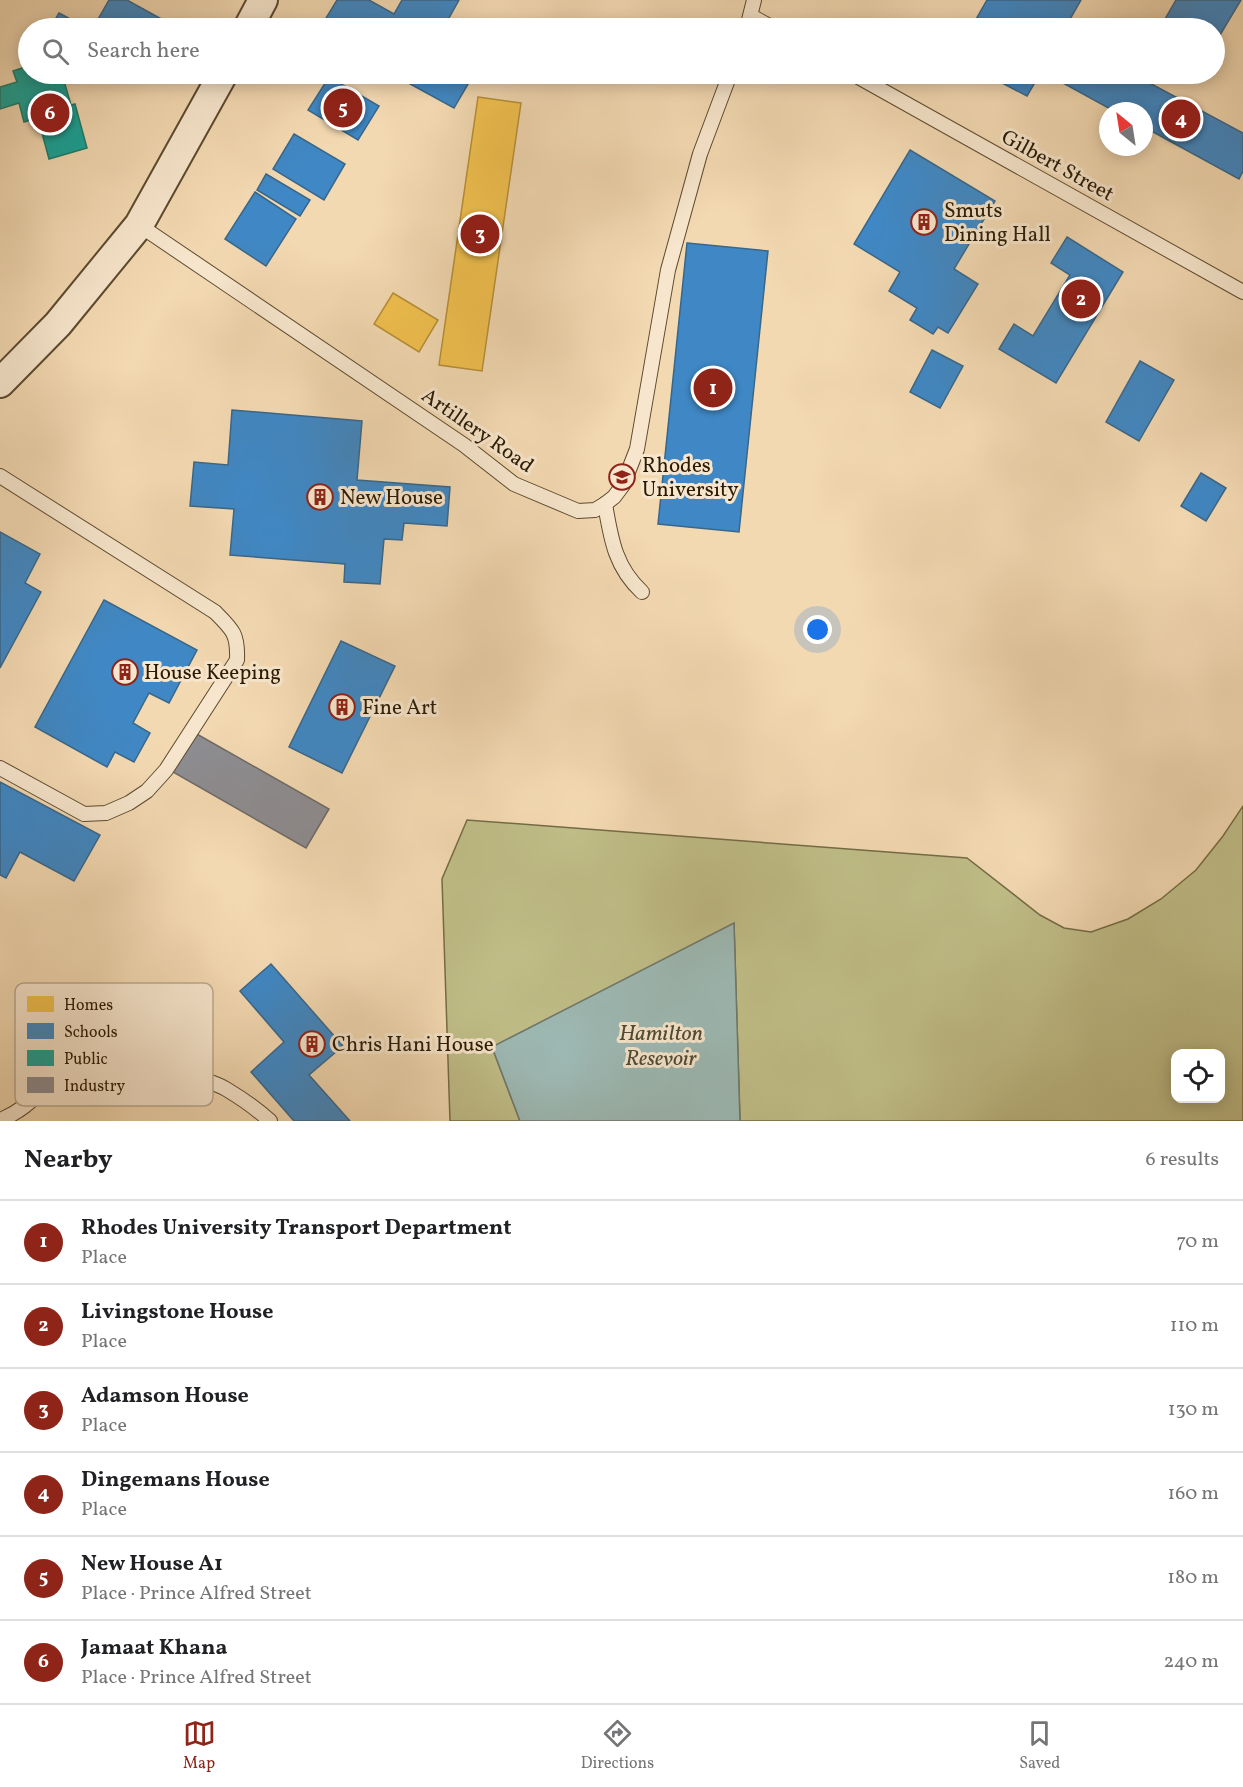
<!DOCTYPE html>
<meta charset="utf-8">
<style>
:root{--surface:#fff;--page:#f2f2f2;--text:#202124;--muted:#757577;--line:#e0e0e0;--accent:#8f2418}
body{margin:0;font-family:Vollkorn,serif;background:var(--page);color:var(--text)}
.controls{position:absolute;right:18px;bottom:18px;display:grid;overflow:hidden;border-radius:12px;box-shadow:0 3px 15px #0003}
.controls button{width:54px;height:54px;display:grid;place-items:center;padding:0;border:0;border-bottom:2px solid var(--line);background:var(--surface);color:var(--text);font:30px sans-serif}
.compass{position:absolute;left:1099px;top:102px;width:54px;height:54px;border-radius:50%;background:var(--surface);box-shadow:0 3px 15px #0003;rotate:330deg}
.you{position:absolute;left:818px;top:630px;width:21px;height:21px;margin:-15px;border:4px solid #fff;border-radius:50%;background:#1a73e8;box-shadow:0 0 0 9px #1a73e833}
.badge{display:grid;place-items:center;width:39px;height:39px;border-radius:50%;background:var(--accent);color:#fff;font-size:20px;font-weight:700}
.pin{position:absolute;translate:-50% -50%;border:3px solid #fff;box-shadow:0 2px 6px #0006}
.list{margin:0;padding:0;list-style:none}
h2{display:flex;justify-content:space-between;align-items:center;height:78px;margin:0;padding:0 24px;font-size:26px}
h2 small{font-size:20px;font-weight:400;color:var(--muted)}
.list li{display:grid;grid-template-columns:39px 1fr auto;gap:18px;align-items:center;box-sizing:border-box;height:84px;padding:0 24px;border-top:2px solid var(--line)}
.list b{display:block;font-size:22px;white-space:nowrap}
.list p{margin:0;font-size:20px;white-space:nowrap;color:var(--muted)}
.list em{font-size:20px;font-style:normal;color:var(--muted)}
.icon{flex:none;width:33px;height:33px;fill:none;stroke:currentColor;stroke-width:2;stroke-linecap:round;stroke-linejoin:round}
.map{position:relative;flex:none;width:1243px;height:1121px;overflow:hidden}
.search{position:absolute;background:var(--surface);box-shadow:0 3px 15px #0003;left:18px;right:18px;top:18px;height:66px;display:flex;align-items:center;gap:15px;box-sizing:border-box;padding:0 21px;border-radius:33px;color:var(--muted);font-size:22px}
.sheet{height:582px;background:var(--surface)}
nav{display:flex;justify-content:space-around;align-items:center;box-sizing:border-box;height:84px;border-top:2px solid var(--line);background:var(--surface);font-size:16px;color:var(--muted)}
nav a{display:grid;justify-items:center;gap:3px}
nav .on{color:var(--accent)}
.map>svg:first-child{display:block}
.green{fill:#c0be88;stroke:#756c45;stroke-width:1.5;fill-rule:evenodd}
.water{fill:#9db9b4;stroke:#6f796d;stroke-width:1.5}
.homes{fill:#f2c14e;stroke:#b68f37;stroke-width:1.5}
.schools{fill:#3f88c5;stroke:#39678a;stroke-width:1.5}
.public{fill:#17a398;stroke:#1d7a6b;stroke-width:1.5}
.industry{fill:#8d8d92;stroke:#6f6a67;stroke-width:1.5}
.lines{fill:none;stroke-linecap:round;stroke-linejoin:round}
.service-casing{stroke:#5c4a2e;stroke-width:16}
.minor-casing{stroke:#5c4a2e;stroke-width:32}
.service{stroke:#f7e6cd;stroke-width:14}
.minor{stroke:#f7e6cd;stroke-width:28}
.labels{text-anchor:middle;stroke-width:6;stroke-linejoin:round;paint-order:stroke}
.street-label{font-size:21px;fill:#2a1a02;stroke:#f7e6cd}
.poi-label{font-size:21px;fill:#2a1a02;stroke:#f7e6cd;text-anchor:start}
.water-label{font-size:22px;font-style:italic;fill:#4c4a37;stroke:#f7e6cd}
.key{fill:#f7e6cd;stroke:#baa990;stroke-width:1.5}
.key-label{font-size:16px;fill:#2a1a02}
</style>
<div class="map">
<svg width="1243" height="1121" viewBox="0 0 1243 1121">
<rect width="100%" height="100%" fill="#f3d9b2"/>
<filter id="stains"><feTurbulence type="fractalNoise" baseFrequency=".00333" numOctaves="4"/><feColorMatrix values="0 0 0 0 .2 0 0 0 0 .09 0 0 0 0 .02 0 0 0 .5 -.17"/></filter>
<radialGradient id="worn" r=".72"><stop offset=".6" stop-color="#630" stop-opacity="0"/><stop offset="1" stop-color="#630" stop-opacity=".3"/></radialGradient>
<path class="green" d="M1243,806V1121H740L734,924L492,1047L520,1121H450L442,879L467,820L967,858L1040,915L1064,928L1091,932L1128,919L1161,899L1196,870L1223,836ZM1176,1054H1220V1098H1176Z"/>
<polygon class="water" points="734,923 740,1121 520,1121 492,1047"/>
<g class="homes">
<polygon points="478,97 521,103 482,371 439,365"/>
<polygon points="393,293 438,320 419,352 374,324"/>
</g>
<g class="schools">
<polygon points="109,0 127,0 174,26 172,28 93,28"/>
<polygon points="337,0 369,0 394,14 402,0 459,0 444,27 447,28 320,28"/>
<polygon points="987,0 1081,0 1065,28 971,28"/>
<polygon points="1176,0 1241,0 1214,45 1214,28 1165,28 1161,26"/>
<polygon points="59,13 87,28 50,28"/>
<polygon points="392,74 474,74 454,108"/>
<polygon points="985,74 1040,74 1027,96"/>
<polygon points="1054,74 1133,74 1243,133 1243,171 1239,179 1144,127 1144,111 1114,111 1052,77"/>
<polygon points="329,77 379,106 358,140 308,110"/>
<polygon points="294,134 345,164 324,200 273,169"/>
<polygon points="910,150 995,201 954,269 978,284 948,333 938,327 933,334 910,320 917,308 889,291 900,272 854,244"/>
<polygon points="266,174 310,200 300,216 257,190"/>
<polygon points="255,192 296,219 266,266 225,239"/>
<polygon points="1067,237 1123,272 1056,383 999,349 1014,324 1033,336 1070,275 1051,263"/>
<polygon points="687,243 768,251 739,532 658,524"/>
<polygon points="932,350 963,366 940,408 910,392"/>
<polygon points="1140,361 1174,380 1139,441 1106,422"/>
<polygon points="232,410 362,421 357,480 450,487 447,526 404,523 402,540 384,539 380,584 344,582 345,564 230,555 234,509 190,506 194,462 228,465"/>
<polygon points="1201,473 1226,488 1206,521 1181,506"/>
<polygon points="0,532 40,554 25,583 41,592 0,668"/>
<polygon points="104,600 197,650 169,703 149,693 133,723 150,733 134,762 115,752 107,767 35,727"/>
<polygon points="341,641 395,666 342,773 289,747"/>
<polygon points="0,782 100,835 74,881 20,852 6,878 0,875"/>
<polygon points="271,964 343,1046 309,1075 350,1121 294,1121 251,1072 284,1042 240,991"/>
</g>
<polygon class="public" points="28,66 28,74 62,74 71,105 75,104 87,148 49,159 38,118 24,122 19,103 0,109 0,87 17,82 13,71"/>
<polygon class="industry" points="195,733 329,809 306,848 173,772"/>
<g class="lines">
<g class="service-casing">
<g id="service">
<polyline points="751,16 773,28"/>
<polyline points="747,28 754,0"/>
<polyline points="853,74 1243,292"/>
<polyline points="139,225 464,445 514,484 578,511 595,510 605,504 614,497 623,485 637,449 668,270 700,154 730,74"/>
<path d="M0,476L215,612C233,630 238,634 237,660L166,770L147,791L129,803L106,813L84,814L0,768"/>
<path d="M605,504C611,539 615,567 642,592"/>
<path d="M0,1120C29,1109 45,1085 69,1068C104,1042 156,1062 192,1075C203,1080 216,1083 226,1089C241,1098 257,1109 270,1121"/>
</g>
</g>
<g class="minor-casing">
<g id="minor">
<polyline points="248,28 263,0"/>
<polyline points="0,383 58,324 139,225 223,74"/>
</g>
</g>
<use href="#service" class="service"/>
<use href="#minor" class="minor"/>
</g>
<defs>
<g id="building-ring" transform="scale(1.35)"><circle r="9.5" fill="#f7e6cd" stroke="#8f2418" stroke-width="1.5"/><path d="M-4-6H4V6H1V3H-1V6H-4ZM-2.5-4.3h1.7v1.8h-1.7ZM.8-4.3h1.7v1.8H.8ZM-2.5-1h1.7V.8h-1.7ZM.8-1h1.7V.8H.8Z" fill="#8f2418"/></g>
<g id="university-ring" transform="scale(1.35)"><circle r="9.5" fill="#f7e6cd" stroke="#8f2418" stroke-width="1.5"/><path d="M0-5L7-2L0 1L-7-2ZM-4 1L0 2.5L4 1V4Q0 6-4 4Z" fill="#8f2418"/></g>
</defs>
<g fill-rule="evenodd">
<use href="#building-ring" x="924" y="222"/>
<use href="#university-ring" x="622" y="477"/>
<use href="#building-ring" x="320" y="497"/>
<use href="#building-ring" x="125" y="672"/>
<use href="#building-ring" x="342" y="707"/>
<use href="#building-ring" x="312" y="1044"/>
</g>
<g class="labels">
<g class="street-label">
<text transform="translate(1058 165) rotate(29)" y="7">Gilbert Street</text>
<text transform="translate(478 430) rotate(35)" y="7">Artillery Road</text>
</g>
<g class="poi-label">
<text x="944" y="217">Smuts<tspan x="944" dy="24">Dining Hall</tspan></text>
<text x="642" y="472">Rhodes<tspan x="642" dy="24">University</tspan></text>
<text x="340" y="504">New House</text>
<text x="144" y="679">House Keeping</text>
<text x="362" y="714">Fine Art</text>
<text x="332" y="1051">Chris Hani House</text>
</g>
<g class="water-label">
<text x="661" y="1040">Hamilton<tspan x="661" dy="25">Resevoir</tspan></text>
</g>
</g>
<rect x="15" y="983" width="198" height="123" rx="9" class="key"/>
<rect x="27" y="996" width="27" height="16" fill="#f2c14e"/>
<rect x="27" y="1023" width="27" height="16" fill="#3f88c5"/>
<rect x="27" y="1050" width="27" height="16" fill="#17a398"/>
<rect x="27" y="1077" width="27" height="16" fill="#8d8d92"/>
<g class="key-label">
<text x="64" y="1010">Homes</text>
<text x="64" y="1037">Schools</text>
<text x="64" y="1064">Public</text>
<text x="64" y="1091">Industry</text>
</g>
<rect width="100%" height="100%" filter="url(#stains)"/>
<rect width="100%" height="100%" fill="url(#worn)"/>
</svg>
<div class="controls">
<button><svg class="icon" aria-label="locate" viewBox="0 0 24 24"><circle cx="12" cy="12" r="6"/><path d="M12 2v4M12 18v4M2 12h4M18 12h4"/></svg></button>
</div>
<svg class="compass" viewBox="-18 -18 36 36"><path d="M0-13l5 13h-10z" fill="#e53935"/><path d="M0 13l5-13h-10z" fill="#757577"/></svg>
<div class="you"></div>
<div class="pin badge" style="left:713px;top:388px">1</div>
<div class="pin badge" style="left:1081px;top:299px">2</div>
<div class="pin badge" style="left:480px;top:234px">3</div>
<div class="pin badge" style="left:1181px;top:119px">4</div>
<div class="pin badge" style="left:343px;top:108px">5</div>
<div class="pin badge" style="left:50px;top:113px">6</div>
<div class="search"><svg class="icon" aria-label="search" viewBox="0 0 24 24"><circle cx="10" cy="10" r="6"/><path d="M15 15l6 6"/></svg>Search here</div>
</div>
<section class="sheet">
<h2>Nearby<small>6 results</small></h2>
<ul class="list">
<li><span class="badge">1</span><div><b>Rhodes University Transport Department</b><p>Place</p></div><em>70 m</em></li>
<li><span class="badge">2</span><div><b>Livingstone House</b><p>Place</p></div><em>110 m</em></li>
<li><span class="badge">3</span><div><b>Adamson House</b><p>Place</p></div><em>130 m</em></li>
<li><span class="badge">4</span><div><b>Dingemans House</b><p>Place</p></div><em>160 m</em></li>
<li><span class="badge">5</span><div><b>New House A1</b><p>Place · Prince Alfred Street</p></div><em>180 m</em></li>
<li><span class="badge">6</span><div><b>Jamaat Khana</b><p>Place · Prince Alfred Street</p></div><em>240 m</em></li>
</ul>
</section>
<nav>
<a class="on"><svg class="icon" aria-label="map" viewBox="0 0 24 24"><path d="M3 6l6-2 6 2 6-2v14l-6 2-6-2-6 2zM9 4v14M15 6v14"/></svg>Map</a>
<a><svg class="icon" aria-label="directions" viewBox="0 0 24 24"><path d="M12 3l9 9-9 9-9-9zM9 14v-3h6M13 9l2 2-2 2"/></svg>Directions</a>
<a><svg class="icon" aria-label="saved" viewBox="0 0 24 24"><path d="M7 4h10v16l-5-4-5 4z"/></svg>Saved</a>
</nav>
